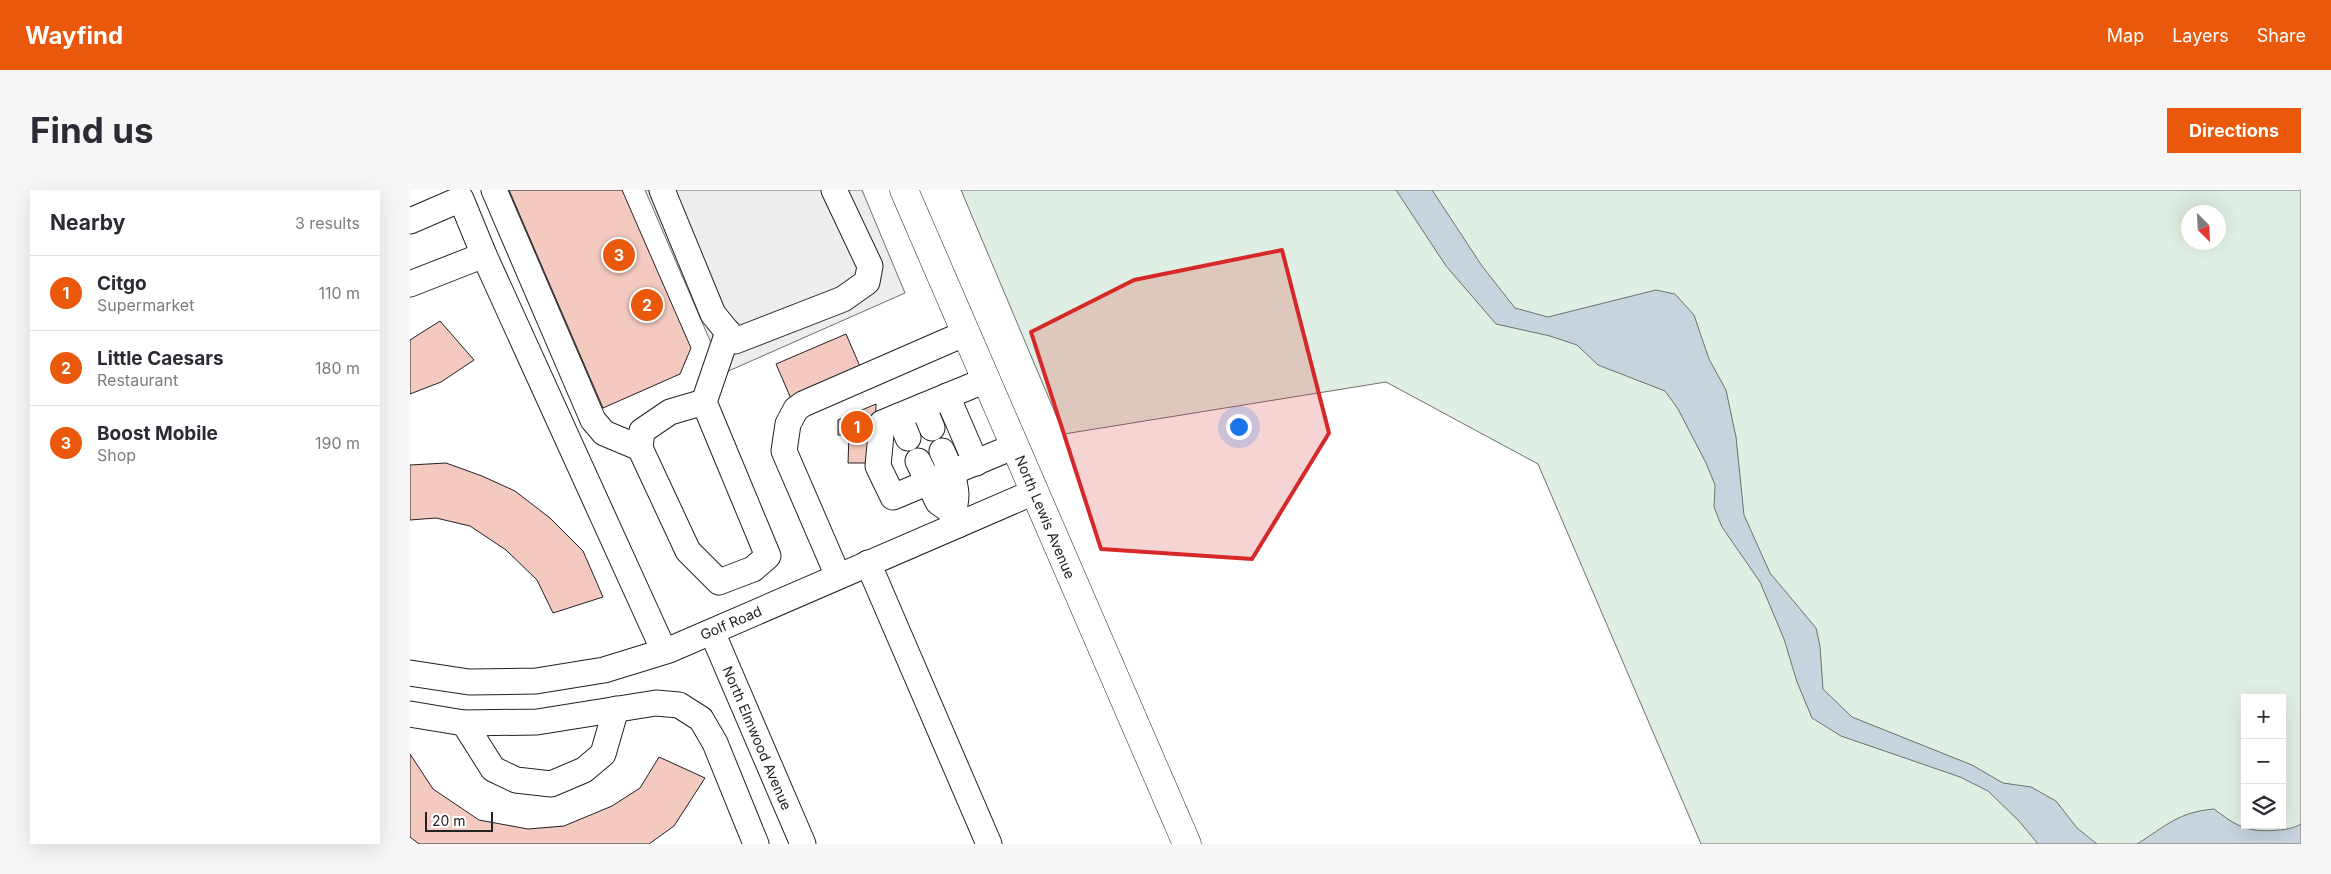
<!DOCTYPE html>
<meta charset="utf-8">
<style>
:root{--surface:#fff;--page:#f7f7f7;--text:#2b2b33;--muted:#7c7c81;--line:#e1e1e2;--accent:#ea580c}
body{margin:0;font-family:Inter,sans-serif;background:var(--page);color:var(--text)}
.controls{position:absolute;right:15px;bottom:15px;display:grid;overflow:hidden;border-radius:0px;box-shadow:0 5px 20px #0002}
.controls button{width:45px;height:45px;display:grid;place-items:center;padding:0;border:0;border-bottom:1px solid var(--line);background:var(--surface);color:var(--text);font:25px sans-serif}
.compass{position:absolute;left:1771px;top:15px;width:45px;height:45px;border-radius:50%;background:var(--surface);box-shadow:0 5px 20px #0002;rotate:156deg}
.scale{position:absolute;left:15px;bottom:12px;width:68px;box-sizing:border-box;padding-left:5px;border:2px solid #222;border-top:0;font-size:14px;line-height:18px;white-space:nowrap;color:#222;-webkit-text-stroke:4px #fff;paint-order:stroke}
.you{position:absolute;left:828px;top:236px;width:18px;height:18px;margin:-12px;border:4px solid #fff;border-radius:50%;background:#1a73e8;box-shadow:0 0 0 8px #1a73e833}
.badge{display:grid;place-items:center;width:32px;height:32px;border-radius:50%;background:var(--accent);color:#fff;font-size:16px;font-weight:700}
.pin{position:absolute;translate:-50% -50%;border:2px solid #fff;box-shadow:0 1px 5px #0006}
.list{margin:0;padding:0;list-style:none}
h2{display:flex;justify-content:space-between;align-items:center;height:65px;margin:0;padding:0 20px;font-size:21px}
h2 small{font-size:16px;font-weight:400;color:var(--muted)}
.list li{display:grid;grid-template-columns:32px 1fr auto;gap:15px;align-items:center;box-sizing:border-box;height:75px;padding:0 20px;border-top:1px solid var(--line)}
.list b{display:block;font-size:19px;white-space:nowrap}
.list p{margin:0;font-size:16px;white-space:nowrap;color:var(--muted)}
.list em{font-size:16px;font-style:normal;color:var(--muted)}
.icon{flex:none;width:28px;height:28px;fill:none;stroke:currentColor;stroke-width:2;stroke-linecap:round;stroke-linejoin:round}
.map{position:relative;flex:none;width:1891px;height:654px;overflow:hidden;border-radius:0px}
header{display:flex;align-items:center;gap:30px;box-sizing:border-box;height:70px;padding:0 25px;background:var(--accent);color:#fff}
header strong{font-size:24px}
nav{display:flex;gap:28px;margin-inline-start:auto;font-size:18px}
.intro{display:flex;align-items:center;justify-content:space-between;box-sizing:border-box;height:120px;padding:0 30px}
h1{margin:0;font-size:35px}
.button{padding:12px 22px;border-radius:0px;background:var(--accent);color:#fff;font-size:18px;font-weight:700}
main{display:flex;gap:30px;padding:0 30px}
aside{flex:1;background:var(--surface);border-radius:0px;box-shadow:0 5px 20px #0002}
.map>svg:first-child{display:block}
.green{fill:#e0efe3;stroke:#6f6f6f;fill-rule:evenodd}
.parking{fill:#ededed;stroke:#6f6f6f}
.water{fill:#c7d3dd;stroke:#6f6f6f}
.building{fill:#f3c9c0;stroke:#222}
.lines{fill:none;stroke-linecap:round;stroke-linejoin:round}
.minor-casing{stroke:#222;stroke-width:27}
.major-casing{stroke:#222;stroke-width:29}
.minor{stroke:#fff;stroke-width:25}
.major{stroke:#fff;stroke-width:28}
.marked{fill:#d62828;fill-opacity:0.2;stroke:#d62828;stroke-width:4;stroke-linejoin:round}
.labels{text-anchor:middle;stroke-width:4;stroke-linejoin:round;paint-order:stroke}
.street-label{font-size:14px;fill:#222;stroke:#fff}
</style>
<header>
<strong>Wayfind</strong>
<nav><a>Map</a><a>Layers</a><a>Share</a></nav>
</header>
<div class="intro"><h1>Find us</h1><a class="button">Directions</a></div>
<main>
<aside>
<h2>Nearby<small>3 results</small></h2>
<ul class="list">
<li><span class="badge">1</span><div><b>Citgo</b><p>Supermarket</p></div><em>110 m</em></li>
<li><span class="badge">2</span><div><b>Little Caesars</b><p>Restaurant</p></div><em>180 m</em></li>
<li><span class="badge">3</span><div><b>Boost Mobile</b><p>Shop</p></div><em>190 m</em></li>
</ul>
</aside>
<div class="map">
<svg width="1891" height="654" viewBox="0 0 1891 654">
<rect width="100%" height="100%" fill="#fff"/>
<path class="green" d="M551,0H1891V654H1291L1128,274L976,192L654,244ZM1778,22H1808V52H1778ZM1835,508H1872V635H1835Z"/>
<polygon class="parking" points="235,0 452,0 495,103 314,183"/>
<g class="water">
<polygon points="986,0 1022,0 1072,76 1105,118 1138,127 1246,100 1265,104 1284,125 1299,169 1316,200 1326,247 1334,325 1360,383 1406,438 1410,456 1413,499 1442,527 1562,575 1593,593 1621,597 1646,611 1667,638 1687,654 1628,654 1609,631 1578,601 1550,587 1431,546 1402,528 1387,492 1374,449 1350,392 1312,337 1304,317 1305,295 1296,273 1268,219 1255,201 1188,175 1167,155 1140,146 1086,134 1036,76"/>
<path d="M1804,619C1812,625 1821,632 1830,636C1844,643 1879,642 1891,634V654H1727C1756,636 1768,622 1804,619Z"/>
</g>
<g class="building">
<polygon points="99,0 212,0 281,158 270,184 193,218"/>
<polygon points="30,131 64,170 31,192 0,204 0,150"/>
<polygon points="436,144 452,181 382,211 366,174"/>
<polygon points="466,214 465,247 460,273 438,273 439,245 428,245 428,230"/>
<polygon points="36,273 72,286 105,301 140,328 173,361 193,407 143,423 127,390 96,360 60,336 26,328 0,330 0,275"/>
<polygon points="0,564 23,599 69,630 118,639 154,636 202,616 230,598 249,567 295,588 264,636 239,654 9,654 0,647"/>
</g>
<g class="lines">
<g class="minor-casing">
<g id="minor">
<polyline points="84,0 183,230 194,243 230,258"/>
<polyline points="252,0 303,124 325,151 433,109 457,92 460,76 424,0"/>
<polyline points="0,31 51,9 74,65 254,461"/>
<polyline points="0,94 74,65"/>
<polyline points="576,190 472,233 468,276 483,307 605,256"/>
<polyline points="537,206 566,273"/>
<polyline points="294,212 260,222 232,241 230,258 278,361 309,392 343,379 358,366 294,212 318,142"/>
<polyline points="513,216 522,238"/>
<polyline points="489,226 498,248"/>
<path d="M532,261C538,274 545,289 546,304C546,319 541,318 548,335"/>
<polyline points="508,271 528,312 542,322"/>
<polyline points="458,373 579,654"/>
<polyline points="428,386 374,261 378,234 386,219 393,214 556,143"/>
<polyline points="302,442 393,654"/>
<polyline points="0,483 59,492 126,491 194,480 259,460 624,302"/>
<polyline points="0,524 54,533 127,532 246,513 269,515 291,529 305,553 346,654"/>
<polyline points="54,533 83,579 106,590 141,594 174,580 193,564 206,519"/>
</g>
</g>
<g class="major-casing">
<polyline id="major" points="494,0 777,654"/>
</g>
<use href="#minor" class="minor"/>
<use href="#major" class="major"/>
</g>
<path class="marked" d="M872,60L919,243L842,369L691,359L621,142L724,90Z"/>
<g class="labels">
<g class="street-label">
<text transform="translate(635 327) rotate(67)" y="5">North Lewis Avenue</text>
<text transform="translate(321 433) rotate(-23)" y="5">Golf Road</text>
<text transform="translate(347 548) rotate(67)" y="5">North Elmwood Avenue</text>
</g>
</g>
</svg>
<div class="controls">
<button>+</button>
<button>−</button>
<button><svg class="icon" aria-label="layers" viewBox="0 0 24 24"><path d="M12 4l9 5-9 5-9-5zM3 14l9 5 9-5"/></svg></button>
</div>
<svg class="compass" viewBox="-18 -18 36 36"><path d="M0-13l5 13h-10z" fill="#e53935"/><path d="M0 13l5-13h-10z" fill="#7c7c81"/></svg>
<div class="scale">20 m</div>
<div class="you"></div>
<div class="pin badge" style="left:447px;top:237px">1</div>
<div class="pin badge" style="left:237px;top:115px">2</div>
<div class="pin badge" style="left:209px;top:65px">3</div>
</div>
</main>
